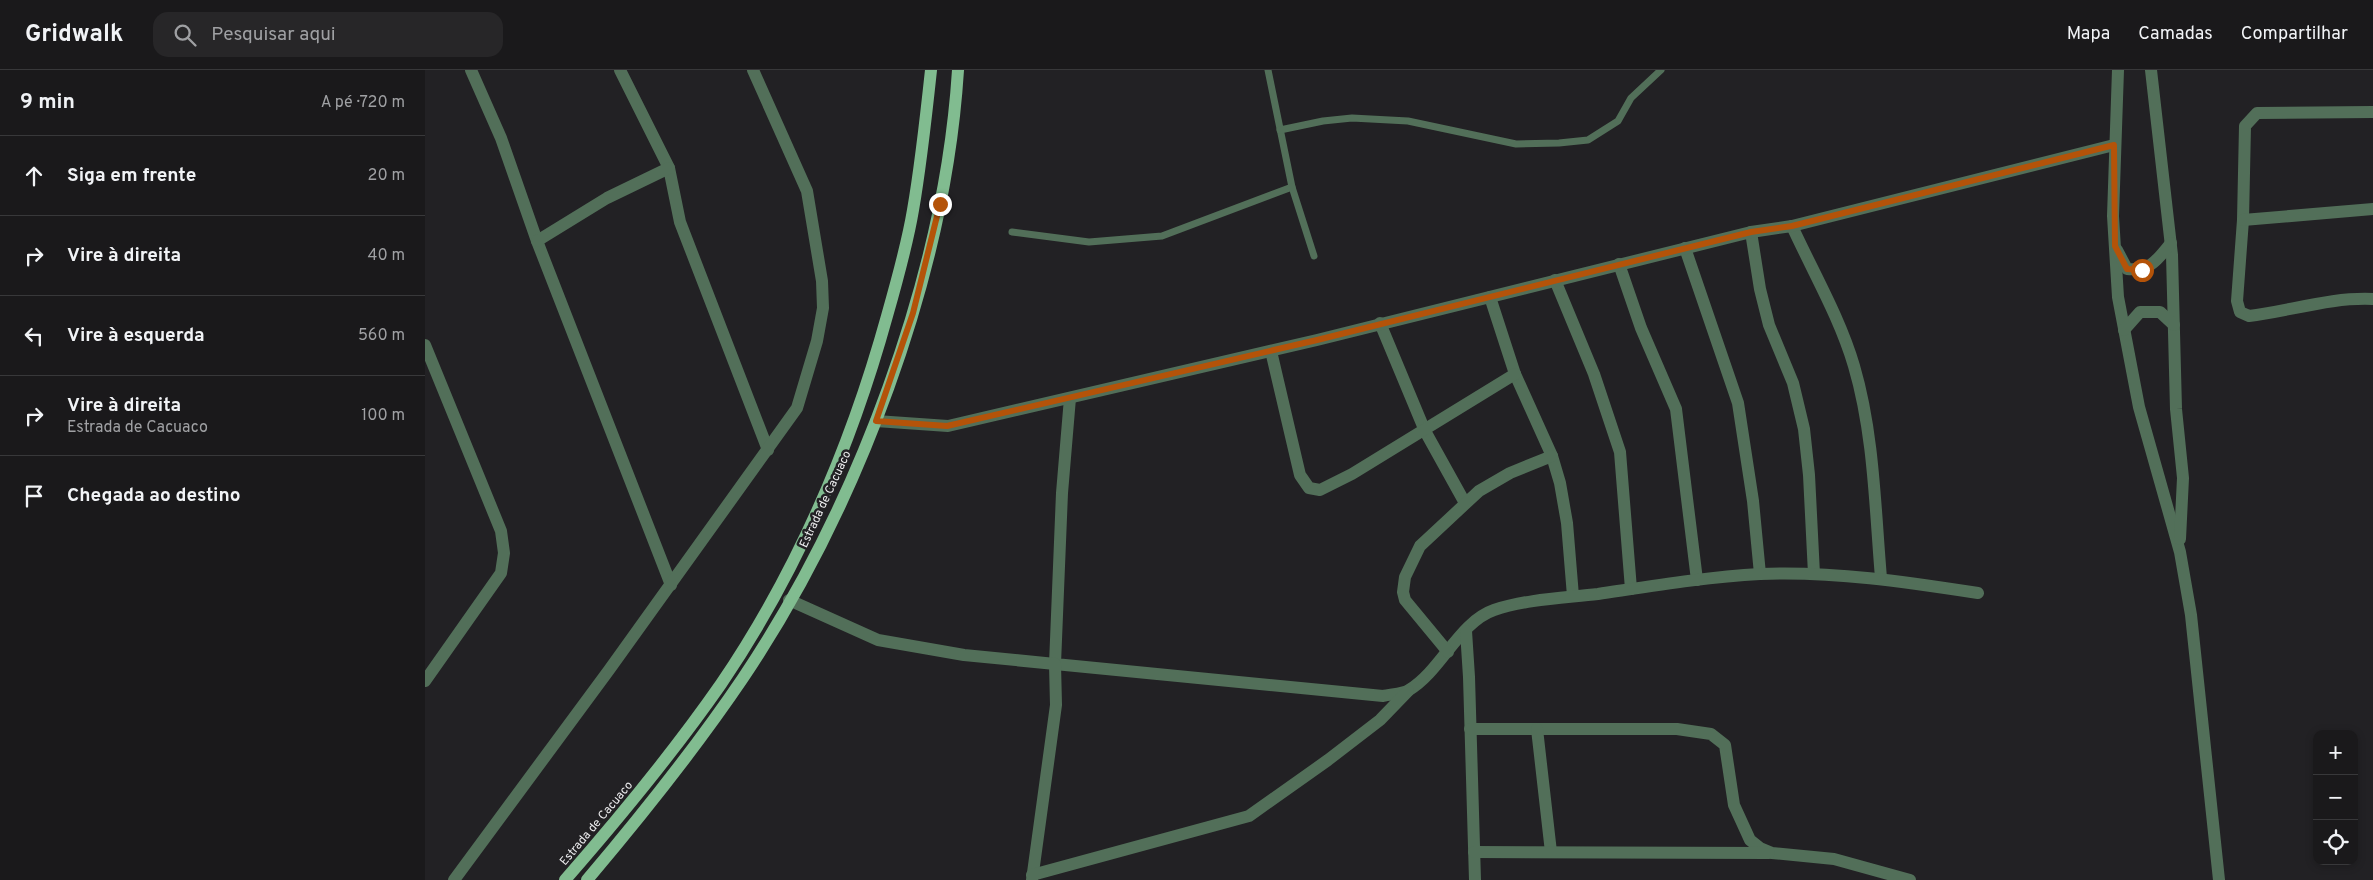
<!DOCTYPE html>
<html lang="pt">
<meta charset="utf-8">
<style>
:root{--surface:#1a191b;--page:#272628;--text:#f1f3f6;--muted:#9fa0a3;--line:#38383a}
body{margin:0;font-family:Overpass,sans-serif;background:var(--page);color:var(--text)}
.controls{position:absolute;right:15px;bottom:15px;display:grid;overflow:hidden;border-radius:10px;box-shadow:0 2px 8px #0003}
.controls button{width:45px;height:45px;display:grid;place-items:center;padding:0;border:0;border-bottom:1px solid var(--line);background:var(--surface);color:var(--text);font:25px sans-serif}
.stop{position:absolute;width:15px;height:15px;margin:-11px;border:4px solid #b45309;border-radius:50%;background:#fff}
.stop.end{background:#b45309;border-color:#fff;box-shadow:0 1px 5px #0008}
.list{margin:0;padding:0;list-style:none}
h2{display:flex;justify-content:space-between;align-items:center;height:65px;margin:0;padding:0 20px;font-size:21px}
h2 small{font-size:16px;font-weight:400;color:var(--muted)}
.list li{display:grid;grid-template-columns:32px 1fr auto;gap:15px;align-items:center;box-sizing:border-box;height:80px;padding:0 20px;border-top:1px solid var(--line)}
.list b{display:block;font-size:19px;white-space:nowrap}
.list p{margin:0;font-size:16px;white-space:nowrap;color:var(--muted)}
.list em{font-size:16px;font-style:normal;color:var(--muted)}
.icon{flex:none;width:28px;height:28px;fill:none;stroke:currentColor;stroke-width:2;stroke-linecap:round;stroke-linejoin:round}
.map{position:relative;flex:none;width:1948px;height:810px;overflow:hidden}
header{display:flex;align-items:center;gap:30px;box-sizing:border-box;height:70px;padding:0 25px;background:var(--surface);border-bottom:1px solid var(--line)}
header strong{font-size:24px}
nav{display:flex;gap:28px;margin-inline-start:auto;font-size:18px}
.search{width:350px;height:45px;background:var(--page);display:flex;align-items:center;gap:12px;box-sizing:border-box;padding:0 18px;border-radius:15px;color:var(--muted);font-size:19px}
main{display:flex}
aside{flex:1;background:var(--surface)}
.map>svg:first-child{display:block}
.lines{fill:none;stroke-linecap:round;stroke-linejoin:round}
.service{stroke:#526f59;stroke-width:7}
.minor{stroke:#526f59;stroke-width:12}
.tertiary{stroke:#526f59;stroke-width:12}
.primary{stroke:#81bc90;stroke-width:12}
.route{stroke:#b45309;stroke-width:6}
.labels{text-anchor:middle;stroke-width:5;stroke-linejoin:round;paint-order:stroke}
.street-label{font-size:12px;fill:#ededef;stroke:#222124}
</style>
<header>
<strong>Gridwalk</strong>
<div class="search"><svg class="icon" aria-label="search" viewBox="0 0 24 24"><circle cx="10" cy="10" r="6"/><path d="M15 15l6 6"/></svg>Pesquisar aqui</div>
<nav><a>Mapa</a><a>Camadas</a><a>Compartilhar</a></nav>
</header>
<main>
<aside>
<h2>9 min<small>A pé · 720 m</small></h2>
<ul class="list">
<li><svg class="icon" aria-label="ahead" viewBox="0 0 24 24"><path d="M12 20V5M6 11l6-6 6 6"/></svg><div><b>Siga em frente</b></div><em>20 m</em></li>
<li><svg class="icon" aria-label="right" viewBox="0 0 24 24"><path d="M7 20v-9h11M14 6l5 5-5 5"/></svg><div><b>Vire à direita</b></div><em>40 m</em></li>
<li><svg class="icon" aria-label="left" viewBox="0 0 24 24"><path d="M17 20v-9H6M10 6l-5 5 5 5"/></svg><div><b>Vire à esquerda</b></div><em>560 m</em></li>
<li><svg class="icon" aria-label="right" viewBox="0 0 24 24"><path d="M7 20v-9h11M14 6l5 5-5 5"/></svg><div><b>Vire à direita</b><p>Estrada de Cacuaco</p></div><em>100 m</em></li>
<li><svg class="icon" aria-label="arrive" viewBox="0 0 24 24"><path d="M6 21V4h12l-3 4 3 4H6"/></svg><div><b>Chegada ao destino</b></div></li>
</ul>
</aside>
<div class="map">
<svg width="1948" height="810" viewBox="0 0 1948 810">
<rect width="100%" height="100%" fill="#222124"/>
<g class="lines">
<g class="service">
<polyline points="843,0 867,117 889,186"/>
<polyline points="855,60 898,51 927,48 983,51 1091,74 1134,73 1163,70 1193,51 1206,28 1236,0"/>
<polyline points="587,162 664,172 737,166 867,117"/>
</g>
<g class="minor">
<polyline points="46,0 76,68 112,171 246,515"/>
<polyline points="195,0 244,98 255,152 343,380"/>
<path d="M1948,42L1832,43L1820,56L1818,150L1812,231L1815,242L1824,246C1865,241 1906,227 1948,229"/>
<polyline points="1818,150 1948,139"/>
<path d="M1367,156C1388,202 1415,248 1429,296C1449,364 1450,438 1456,508"/>
<polyline points="1326,162 1335,219 1344,255 1368,313 1379,359 1384,405 1389,504"/>
<polyline points="112,171 182,128 244,98"/>
<polyline points="1260,178 1313,333 1328,431 1335,504"/>
<polyline points="1194,194 1216,258 1251,339 1272,510"/>
<polyline points="1130,210 1169,304 1195,382 1206,519"/>
<polyline points="1065,227 1090,304 1127,386 1135,413 1142,453 1148,526"/>
<polyline points="955,253 1000,361 1040,433"/>
<polyline points="0,275 76,461 79,483 76,503 0,611"/>
<polyline points="846,281 875,405 884,418 895,420 927,404 1090,304"/>
<path d="M645,328L637,423L630,594L958,626C966,624 978,624 984,620C1016,601 1034,552 1069,540C1102,529 1139,528 1173,524C1227,516 1281,507 1335,504C1409,501 1481,512 1553,523"/>
<polyline points="451,351 523,356 892,270 1326,162 1367,156 1689,75"/>
<polyline points="364,530 453,570 539,585 630,594 631,635 607,810"/>
<polyline points="1041,561 1044,607 1050,810"/>
<polyline points="1023,582 980,530 978,522 980,507 995,476 1054,421 1085,403 1127,386"/>
<polyline points="1045,659 1252,659 1286,664 1300,675 1309,735 1325,770 1335,778 1347,783 1409,789 1485,810"/>
<polyline points="1112,659 1126,782"/>
<polyline points="1049,782 1344,783"/>
<polyline points="607,805 824,746 903,690 955,650 983,621"/>
<polyline points="29,810 184,600 372,338 392,271 398,238 397,211 382,121 328,0"/>
</g>
<g class="tertiary">
<polyline points="1693,0 1688,146 1693,227 1714,337 1755,482 1766,545 1794,810"/>
<polyline points="1726,0 1747,185 1751,339 1758,408 1755,469"/>
<path d="M1692,180L1702,199C1726,201 1732,190 1746,173"/>
<polyline points="1699,260 1715,242 1735,242 1749,255"/>
</g>
<g class="primary">
<path d="M140,810C195,747 248,683 296,614C372,502 426,376 462,246C472,211 482,176 488,140C496,94 501,47 506,0"/>
<path d="M162,810C217,745 270,679 318,608C432,438 520,206 533,0"/>
</g>
</g>
<g class="lines">
<polyline class="route" points="515,134 488,243 451,351 522,356 892,270 1326,162 1367,156 1689,75 1690,176 1702,199 1717,200"/>
</g>
<g class="labels">
<g class="street-label">
<text transform="translate(400 429) rotate(-65)" y="4">Estrada de Cacuaco</text>
<text transform="translate(171 753) rotate(-50)" y="4">Estrada de Cacuaco</text>
</g>
</g>
</svg>
<div class="controls">
<button>+</button>
<button>−</button>
<button><svg class="icon" aria-label="locate" viewBox="0 0 24 24"><circle cx="12" cy="12" r="6"/><path d="M12 2v4M12 18v4M2 12h4M18 12h4"/></svg></button>
</div>
<div class="stop" style="left:1717px;top:200px"></div>
<div class="stop end" style="left:515px;top:134px"></div>
</div>
</main>
